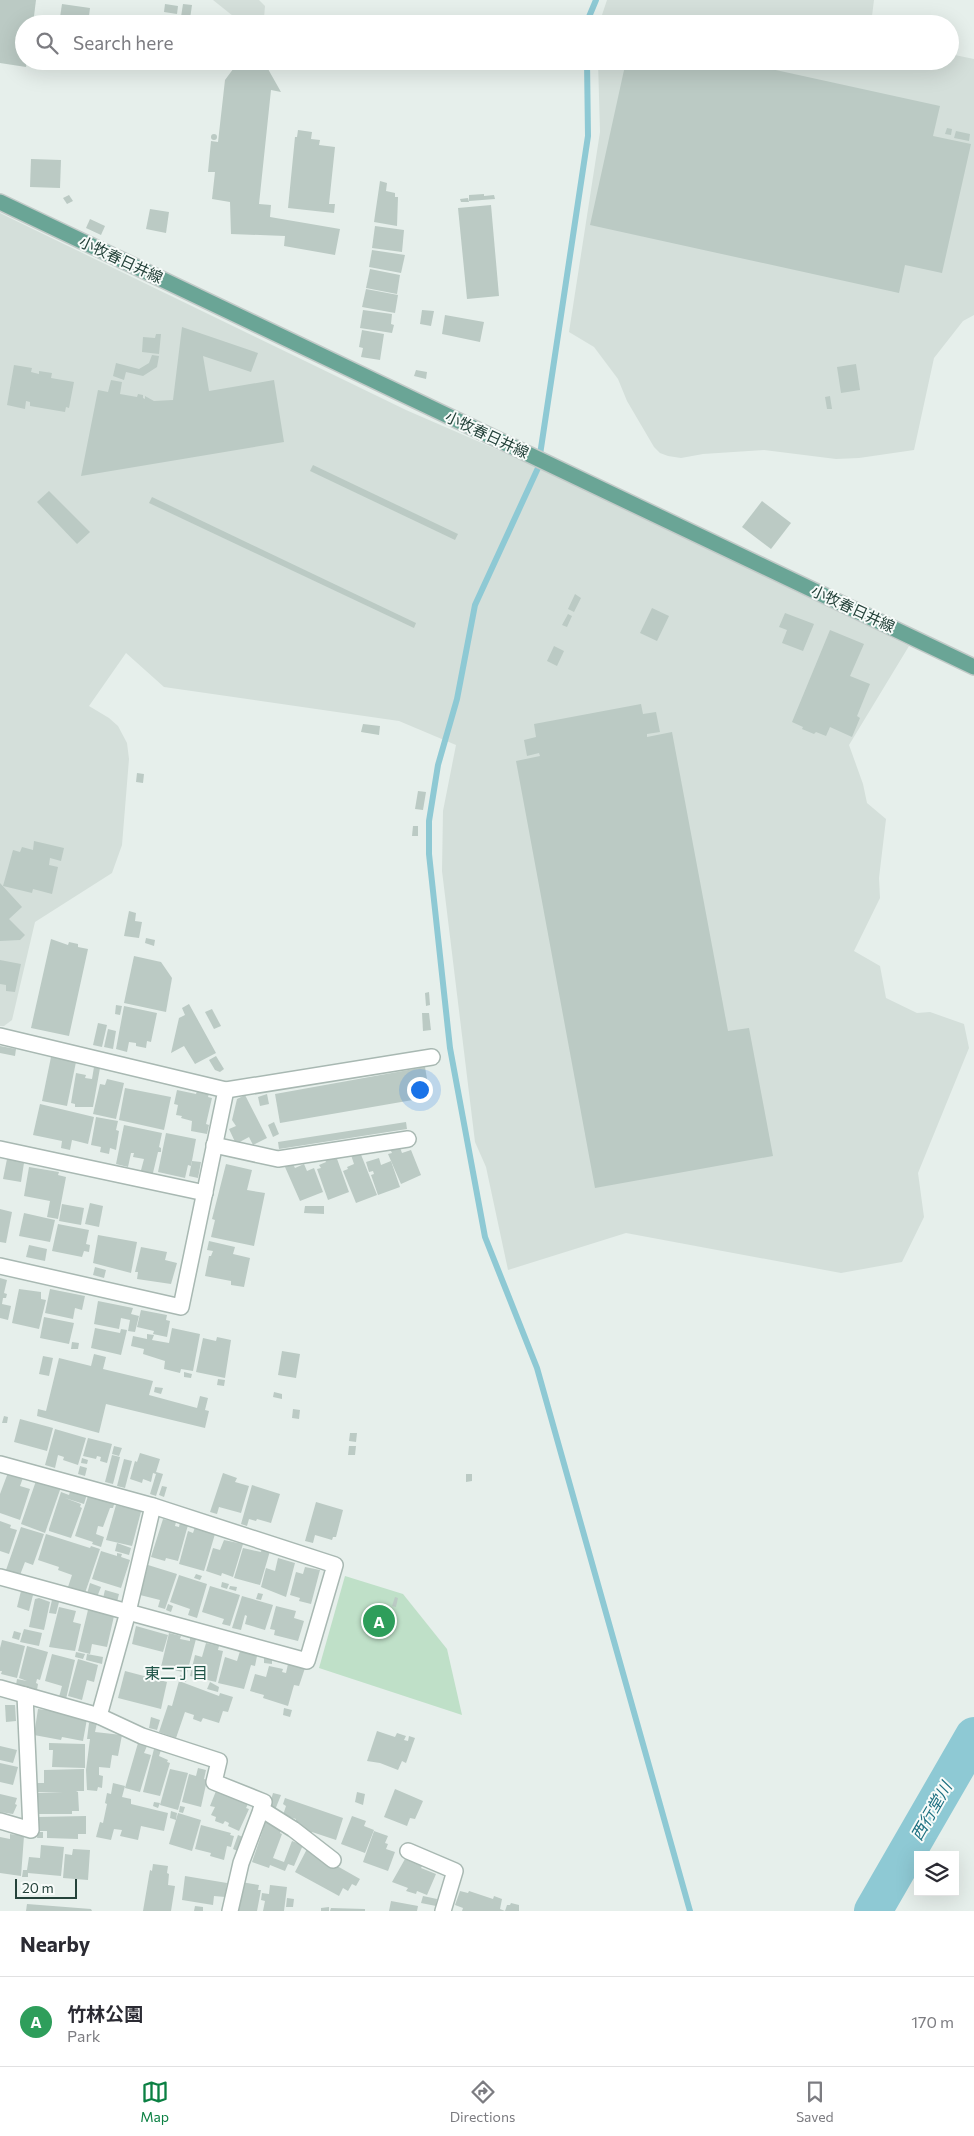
<!DOCTYPE html>
<meta charset="utf-8">
<style>
:root{--surface:#fff;--page:#f7f7f7;--text:#2b2b33;--muted:#7c7c81;--line:#e1e1e2;--accent:#0b8043}
body{margin:0;font-family:Commissioner,"Noto Sans JP",sans-serif;background:var(--page);color:var(--text)}
.controls{position:absolute;right:15px;bottom:15px;display:grid;overflow:hidden;border-radius:0px;box-shadow:0 5px 20px #0002}
.controls button{width:45px;height:45px;display:grid;place-items:center;padding:0;border:0;border-bottom:1px solid var(--line);background:var(--surface);color:var(--text);font:25px sans-serif}
.scale{position:absolute;left:15px;bottom:12px;width:62px;box-sizing:border-box;padding-left:5px;border:2px solid #24423a;border-top:0;font-size:14px;line-height:18px;white-space:nowrap;color:#24423a;-webkit-text-stroke:4px #f7fbf9;paint-order:stroke}
.you{position:absolute;left:419px;top:1089px;width:18px;height:18px;margin:-12px;border:4px solid #fff;border-radius:50%;background:#1a73e8;box-shadow:0 0 0 8px #1a73e833}
.badge{display:grid;place-items:center;width:32px;height:32px;border-radius:50%;background:var(--accent);color:#fff;font-size:16px;font-weight:700}
.pin{position:absolute;translate:-50% -50%;border:2px solid #fff;box-shadow:0 1px 5px #0006}
.list{margin:0;padding:0;list-style:none}
h2{display:flex;justify-content:space-between;align-items:center;height:65px;margin:0;padding:0 20px;font-size:21px}
h2 small{font-size:16px;font-weight:400;color:var(--muted)}
.list li{display:grid;grid-template-columns:32px 1fr auto;gap:15px;align-items:center;box-sizing:border-box;height:90px;padding:0 20px;border-top:1px solid var(--line)}
.list b{display:block;font-size:19px;white-space:nowrap}
.list p{margin:0;font-size:16px;white-space:nowrap;color:var(--muted)}
.list em{font-size:16px;font-style:normal;color:var(--muted)}
.icon{flex:none;width:28px;height:28px;fill:none;stroke:currentColor;stroke-width:2;stroke-linecap:round;stroke-linejoin:round}
.map{position:relative;flex:none;width:974px;height:1911px;overflow:hidden}
.search{position:absolute;background:var(--surface);box-shadow:0 5px 20px #0002;left:15px;right:15px;top:15px;height:55px;display:flex;align-items:center;gap:12px;box-sizing:border-box;padding:0 18px;border-radius:28px;color:var(--muted);font-size:19px}
.sheet{height:155px;background:var(--surface)}
nav{display:flex;justify-content:space-around;align-items:center;box-sizing:border-box;height:70px;border-top:1px solid var(--line);background:var(--surface);font-size:14px;color:var(--muted)}
nav a{display:grid;justify-items:center;gap:2px}
nav .on{color:var(--accent)}
.map>svg:first-child{display:block}
.built{fill:#d4dfda}
.green{fill:#bfe0c8}
.lines{fill:none;stroke-linecap:round;stroke-linejoin:round}
.stream{stroke:#8ec9d4;stroke-width:6}
.river{stroke:#8ec9d4;stroke-width:38}
.building{fill:#bbcac4}
.minor-casing{stroke:#a8b8b2;stroke-width:18}
.major-casing{stroke:#c2cac8;stroke-width:18}
.minor{stroke:#fff;stroke-width:15}
.major{stroke:#6aa596;stroke-width:15}
.labels{text-anchor:middle;stroke-width:4;stroke-linejoin:round;paint-order:stroke}
.street-label{font-size:15px;fill:#24423a;stroke:#f7fbf9}
.neighbourhood-label{font-size:16px;fill:#1f5548;stroke:#f7fbf9}
.water-label{font-size:16px;font-style:italic;fill:#1c6f80;stroke:#f7fbf9}
</style>
<div class="map">
<svg width="974" height="1911" viewBox="0 0 974 1911">
<rect width="100%" height="100%" fill="#e6efeb"/>
<g class="built">
<polygon points="213,0 259,0 265,6 264,18 258,24 243,24"/>
<polygon points="607,0 874,0 871,24 599,24"/>
<polygon points="950,54 974,59 974,315 963,321 934,358 914,450 859,458 836,459 764,450 703,454 681,458 668,456 660,453 654,447 627,401 618,379 594,347 569,332 600,132 598,61 950,61"/>
<polygon points="0,213 406,410 546,471 909,646 849,745 863,784 867,803 886,819 879,878 880,898 854,951 880,966 886,998 917,1013 930,1012 964,1024 969,1048 918,1173 924,1217 902,1262 841,1273 626,1233 508,1270 486,1167 475,1142 442,871 443,811 456,745 399,721 164,687 126,653 89,706 109,718 118,726 127,743 129,759 122,845 112,873 35,922 12,1020 4,1026 0,1026"/>
</g>
<polygon class="green" points="345,1576 403,1594 447,1649 462,1715 319,1668"/>
<g class="lines">
<g class="stream">
<polyline points="586,24 596,0"/>
<polyline points="587,61 588,136 538,468 475,605 457,699 438,765 429,821 429,854 450,1048 485,1237 537,1368 690,1911"/>
</g>
<polyline class="river" points="873,1911 974,1736"/>
</g>
<g class="building">
<polygon points="0,0 36,0 33,24 24,24 24,61 27,61 26,67 0,63"/>
<polygon points="62,4 90,8 88,24 59,24"/>
<polygon points="165,4 178,6 177,14 164,12"/>
<polygon points="183,4 192,5 190,19 181,17"/>
<polygon points="168,61 172,62 170,68 166,67"/>
<polygon points="239,61 261,61 268,69 281,92 271,90 259,204 271,205 270,217 340,229 335,255 284,246 285,236 231,234 230,202 212,199 215,172 208,172 211,141 218,142 225,80"/>
<polygon points="626,61 735,61 940,106 933,136 971,144 942,273 905,265 899,293 590,225"/>
<polygon points="947,128 952,129 951,135 945,134"/>
<polygon points="298,130 312,132 311,139 320,140 319,145 335,147 329,204 335,204 334,213 288,208 295,137 297,137"/>
<polygon points="956,131 970,134 969,141 954,138"/>
<circle cx="214" cy="137" r="3"/>
<polygon points="31,159 61,160 60,188 30,187"/>
<polygon points="380,181 387,183 386,191 395,193 395,197 398,197 397,226 374,222"/>
<polygon points="484,194 484,196 494,195 495,199 469,201 469,195"/>
<polygon points="69,195 73,201 67,204 63,198"/>
<polygon points="468,198 469,202 461,202 460,199"/>
<polygon points="491,205 499,296 467,299 458,208"/>
<polygon points="150,209 169,212 166,233 146,229"/>
<polygon points="90,219 105,226 101,235 86,228"/>
<polygon points="375,226 404,230 402,252 372,248"/>
<polygon points="372,250 405,255 401,273 369,267"/>
<polygon points="370,269 400,275 397,294 366,288"/>
<polygon points="366,289 398,295 395,313 362,307"/>
<polygon points="363,310 392,314 391,324 394,325 392,333 360,328"/>
<polygon points="422,310 434,311 431,326 420,324"/>
<polygon points="445,315 484,322 480,342 442,334"/>
<polygon points="182,327 258,353 251,372 203,356 209,391 274,380 284,442 81,476 98,390 108,392 111,380 122,382 120,394 137,397 138,394 143,395 143,398 145,399 145,396 154,401 173,400"/>
<polygon points="362,330 384,334 380,360 361,357 363,348 359,347"/>
<polygon points="156,334 161,334 159,354 142,352 143,337 155,338"/>
<polygon points="152,355 159,356 157,367 143,376 126,372 124,380 113,376 116,363 139,369 149,363"/>
<polygon points="856,364 860,390 841,393 837,367"/>
<polygon points="14,365 32,368 31,372 39,374 39,371 52,373 51,378 74,382 69,408 66,407 65,412 30,406 30,402 26,401 25,409 7,405"/>
<polygon points="416,370 427,372 426,379 414,376"/>
<polygon points="830,396 832,409 827,409 825,397"/>
<polygon points="313,465 458,534 455,540 310,471"/>
<polygon points="49,491 90,532 77,544 37,502"/>
<polygon points="152,497 416,623 414,628 149,503"/>
<polygon points="762,501 791,523 771,549 742,527"/>
<polygon points="575,594 581,598 574,612 568,609"/>
<polygon points="652,608 669,616 657,641 640,633"/>
<polygon points="785,613 814,624 803,651 782,643 787,630 779,627"/>
<polygon points="568,614 572,616 567,627 562,625"/>
<polygon points="830,630 864,644 850,676 870,684 857,716 860,718 852,737 830,727 826,736 816,732 814,734 802,729 803,727 792,722"/>
<polygon points="554,646 564,651 557,666 547,661"/>
<polygon points="641,704 643,714 656,712 660,732 647,734 647,737 672,732 728,1031 749,1028 773,1156 595,1188 516,761 540,756 539,753 527,756 524,740 536,737 534,724"/>
<polygon points="363,724 380,726 379,735 361,732"/>
<polygon points="137,773 144,774 143,783 136,782"/>
<polygon points="418,791 426,792 423,810 415,809"/>
<polygon points="413,826 418,826 418,836 412,836"/>
<polygon points="34,841 64,848 61,861 50,858 49,865 58,867 52,894 33,889 32,893 3,886 13,850 20,852 22,847 33,850"/>
<polygon points="0,883 22,907 9,919 25,935 20,940 0,941"/>
<polygon points="129,911 136,913 135,921 142,922 139,938 124,936"/>
<polygon points="146,938 155,940 154,946 145,943"/>
<polygon points="51,939 68,945 69,942 78,944 78,947 88,949 69,1036 31,1028"/>
<polygon points="134,956 161,962 172,978 166,1012 124,1003"/>
<polygon points="0,960 21,964 15,992 6,991 6,985 0,984"/>
<polygon points="429,992 430,1005 426,1006 425,993"/>
<polygon points="189,1004 216,1053 195,1064 184,1046 171,1053 179,1018 185,1015 182,1008"/>
<polygon points="116,1005 122,1006 120,1015 115,1014"/>
<polygon points="124,1006 157,1013 151,1042 147,1041 146,1048 136,1046 136,1043 129,1042 127,1052 116,1049"/>
<polygon points="212,1009 221,1026 214,1029 205,1012"/>
<polygon points="422,1013 429,1013 431,1030 423,1031"/>
<polygon points="98,1023 107,1025 102,1047 93,1045"/>
<polygon points="108,1029 116,1031 113,1049 104,1047"/>
<polygon points="0,1046 16,1049 15,1056 0,1053"/>
<polygon points="216,1056 224,1069 220,1072 215,1070 209,1060"/>
<polygon points="51,1057 76,1062 67,1106 42,1101"/>
<polygon points="94,1067 100,1068 93,1107 75,1107 75,1104 71,1103 76,1073 86,1075 85,1078 92,1079"/>
<polygon points="425,1067 430,1097 280,1123 275,1094"/>
<polygon points="107,1079 124,1083 116,1119 93,1114 100,1084 105,1085"/>
<polygon points="125,1088 171,1097 164,1130 119,1120"/>
<polygon points="177,1090 196,1094 197,1091 209,1094 208,1097 212,1098 206,1124 209,1125 207,1134 191,1131 192,1121 181,1118 182,1116 176,1115 178,1105 174,1104"/>
<polygon points="267,1094 269,1104 260,1106 258,1097"/>
<polygon points="245,1095 267,1138 253,1145 249,1137 236,1144 229,1129 236,1126 232,1120 237,1099"/>
<polygon points="40,1104 94,1117 88,1144 72,1140 70,1150 61,1148 62,1141 33,1135"/>
<polygon points="96,1117 118,1121 116,1130 119,1131 116,1150 110,1148 109,1154 100,1152 101,1147 91,1145"/>
<polygon points="274,1122 279,1134 273,1137 268,1125"/>
<polygon points="406,1122 407,1129 279,1149 278,1142"/>
<polygon points="124,1125 162,1133 159,1147 161,1148 161,1152 158,1152 152,1177 140,1174 144,1159 133,1157 134,1153 131,1153 128,1167 116,1164"/>
<polygon points="166,1133 196,1139 191,1166 188,1165 185,1178 158,1172"/>
<polygon points="399,1145 402,1153 411,1150 421,1175 401,1184 388,1154 392,1153 390,1149"/>
<polygon points="360,1152 377,1195 356,1203 343,1171 348,1169 347,1167 354,1164 351,1155"/>
<polygon points="336,1156 349,1192 328,1200 317,1169 321,1168 319,1165 326,1162 325,1160"/>
<polygon points="379,1158 381,1165 391,1161 400,1187 378,1195 371,1175 374,1174 373,1171 369,1172 366,1162"/>
<polygon points="7,1159 24,1163 21,1182 3,1179"/>
<polygon points="192,1161 201,1162 198,1178 189,1176"/>
<polygon points="226,1164 252,1170 247,1190 265,1193 254,1246 211,1237 215,1220 212,1219"/>
<polygon points="293,1164 295,1168 304,1164 307,1171 314,1168 323,1192 300,1201 285,1167"/>
<polygon points="29,1167 59,1172 58,1175 66,1177 58,1219 47,1217 50,1201 24,1196"/>
<polygon points="90,1203 103,1206 99,1227 85,1224"/>
<polygon points="62,1204 84,1208 81,1225 59,1221"/>
<polygon points="305,1206 324,1206 324,1214 304,1213"/>
<polygon points="0,1209 12,1212 6,1243 0,1242"/>
<polygon points="24,1213 55,1220 50,1242 19,1236"/>
<polygon points="58,1224 89,1230 86,1244 90,1245 89,1252 84,1251 82,1257 52,1251"/>
<polygon points="98,1235 137,1242 131,1273 93,1263"/>
<polygon points="209,1241 235,1247 233,1254 250,1258 244,1287 231,1285 231,1281 205,1276 209,1256 211,1256 213,1251 207,1250"/>
<polygon points="29,1245 47,1249 45,1261 26,1257"/>
<polygon points="141,1247 167,1252 165,1260 177,1263 171,1284 137,1279 138,1272 135,1272"/>
<polygon points="95,1267 106,1270 104,1278 93,1275"/>
<polygon points="0,1278 7,1280 4,1293 7,1294 6,1298 3,1298 2,1304 11,1306 8,1320 0,1318"/>
<polygon points="19,1289 41,1292 41,1299 46,1300 39,1329 12,1323"/>
<polygon points="50,1289 85,1296 82,1310 75,1308 73,1319 45,1313"/>
<polygon points="98,1301 133,1308 131,1314 139,1316 135,1332 128,1331 130,1320 121,1318 119,1329 94,1324"/>
<polygon points="141,1310 167,1315 166,1320 170,1321 167,1337 153,1334 154,1331 137,1327"/>
<polygon points="44,1317 74,1323 69,1344 40,1338"/>
<polygon points="95,1328 120,1333 121,1329 127,1330 121,1355 91,1348"/>
<polygon points="172,1328 200,1334 193,1371 181,1369 180,1373 164,1369 165,1361 143,1354 144,1349 131,1346 133,1336 147,1339 147,1334 154,1335 152,1340 169,1343"/>
<polygon points="217,1337 231,1340 225,1378 196,1372 203,1338 216,1341"/>
<polygon points="72,1342 79,1343 78,1349 71,1349"/>
<polygon points="282,1351 300,1354 296,1378 278,1375"/>
<polygon points="94,1354 106,1357 103,1369 153,1381 149,1395 197,1408 200,1396 208,1398 205,1410 209,1411 205,1428 106,1404 99,1433 37,1416 38,1409 46,1411 59,1358 91,1366"/>
<polygon points="43,1356 53,1358 49,1376 39,1374"/>
<polygon points="184,1372 192,1374 191,1378 184,1377"/>
<polygon points="218,1379 225,1380 224,1386 217,1385"/>
<polygon points="155,1387 163,1388 161,1394 154,1392"/>
<polygon points="274,1392 282,1394 282,1399 273,1397"/>
<polygon points="293,1409 300,1410 299,1419 292,1418"/>
<polygon points="4,1416 8,1417 7,1423 2,1423"/>
<polygon points="20,1419 53,1428 47,1451 14,1442"/>
<polygon points="55,1429 86,1438 78,1465 63,1460 64,1457 58,1455 55,1468 45,1465"/>
<polygon points="350,1433 357,1433 356,1442 349,1441"/>
<polygon points="88,1438 112,1444 107,1463 100,1461 101,1457 97,1456 96,1459 83,1456"/>
<polygon points="114,1446 122,1448 119,1456 112,1454"/>
<polygon points="349,1446 356,1446 355,1455 348,1455"/>
<polygon points="140,1453 160,1459 156,1472 163,1474 156,1496 150,1494 156,1474 153,1473 151,1482 143,1479 142,1483 130,1479 135,1461 137,1462"/>
<polygon points="112,1455 120,1457 113,1484 105,1482"/>
<polygon points="82,1458 88,1460 87,1464 81,1463"/>
<polygon points="124,1459 132,1461 125,1488 117,1486"/>
<polygon points="80,1466 87,1468 85,1476 78,1474"/>
<polygon points="9,1470 24,1475 20,1486 30,1489 20,1520 0,1513 0,1494"/>
<polygon points="223,1473 237,1478 235,1482 249,1486 241,1513 219,1507 217,1514 210,1512"/>
<polygon points="466,1474 472,1474 472,1481 466,1482"/>
<polygon points="37,1478 61,1487 45,1533 21,1524"/>
<polygon points="252,1485 280,1494 271,1523 257,1519 256,1521 249,1519 247,1526 241,1524"/>
<polygon points="162,1486 167,1487 164,1497 159,1495"/>
<polygon points="71,1489 87,1494 84,1504 65,1498 81,1504 80,1507 82,1508 71,1538 49,1531 49,1529 61,1492 69,1495"/>
<polygon points="89,1493 115,1501 113,1508 110,1508 103,1527 98,1526 96,1534 104,1537 101,1547 92,1544 93,1542 75,1536"/>
<polygon points="316,1502 343,1510 336,1537 333,1537 332,1540 315,1535 313,1543 305,1541"/>
<polygon points="116,1505 128,1508 128,1505 142,1508 132,1546 106,1540"/>
<polygon points="163,1519 176,1522 175,1526 179,1527 180,1522 188,1525 178,1561 166,1558 165,1561 151,1557"/>
<polygon points="0,1521 11,1525 10,1528 17,1530 9,1554 0,1551"/>
<polygon points="21,1527 44,1534 33,1565 25,1562 20,1575 6,1570"/>
<polygon points="195,1527 215,1534 204,1571 179,1564 188,1531 193,1533"/>
<polygon points="46,1534 90,1548 91,1546 100,1549 85,1593 68,1587 72,1575 58,1570 59,1567 38,1560"/>
<polygon points="224,1540 243,1544 233,1577 222,1573 221,1576 206,1571 213,1548 220,1550"/>
<polygon points="117,1543 131,1548 129,1555 115,1551"/>
<polygon points="243,1548 261,1552 262,1548 270,1551 260,1585 234,1578"/>
<polygon points="101,1551 117,1556 117,1553 122,1554 121,1557 130,1560 121,1588 92,1579"/>
<polygon points="278,1558 295,1563 286,1597 261,1587 266,1568 275,1571"/>
<polygon points="148,1565 177,1574 165,1609 158,1607 160,1600 140,1595"/>
<polygon points="305,1567 320,1570 311,1604 299,1601 300,1598 290,1595 296,1572 303,1574"/>
<polygon points="196,1574 202,1576 200,1580 194,1578"/>
<polygon points="179,1575 207,1584 197,1618 188,1615 190,1609 170,1602"/>
<polygon points="222,1582 229,1584 227,1589 221,1587"/>
<polygon points="90,1583 101,1587 97,1597 87,1594"/>
<polygon points="210,1586 240,1595 230,1626 222,1624 224,1619 202,1612"/>
<polygon points="230,1586 237,1587 236,1591 229,1589"/>
<polygon points="105,1590 119,1594 117,1602 103,1598"/>
<polygon points="21,1591 33,1595 29,1611 17,1607"/>
<polygon points="258,1593 263,1594 261,1600 256,1599"/>
<polygon points="242,1596 273,1605 265,1630 245,1624 247,1616 245,1615 241,1630 232,1628"/>
<polygon points="395,1597 398,1598 396,1607 392,1606"/>
<polygon points="39,1598 50,1602 44,1630 29,1627 35,1599"/>
<polygon points="52,1600 59,1602 56,1614 49,1613"/>
<polygon points="168,1604 173,1606 171,1612 166,1610"/>
<polygon points="276,1606 296,1611 294,1618 304,1621 298,1641 274,1635 275,1630 270,1629"/>
<polygon points="59,1607 76,1611 73,1622 81,1624 75,1651 49,1647"/>
<polygon points="88,1610 114,1616 107,1647 92,1644 90,1654 78,1651"/>
<polygon points="136,1626 168,1635 163,1652 132,1644"/>
<polygon points="24,1629 42,1633 39,1646 20,1642"/>
<polygon points="14,1631 21,1633 19,1640 12,1638"/>
<polygon points="169,1633 181,1636 180,1639 190,1641 190,1638 196,1639 187,1673 161,1667"/>
<polygon points="2,1640 25,1646 17,1678 1,1674 2,1671 0,1671 0,1648"/>
<polygon points="206,1643 219,1646 218,1650 223,1651 216,1682 190,1676 195,1655 202,1657"/>
<polygon points="27,1646 48,1652 40,1680 37,1679 36,1683 38,1684 37,1690 16,1685 17,1679 27,1681 19,1678"/>
<polygon points="240,1651 257,1656 255,1666 251,1665 244,1689 218,1683 225,1657 237,1661"/>
<polygon points="76,1652 85,1654 83,1659 75,1657"/>
<polygon points="52,1654 75,1660 66,1699 59,1697 62,1686 45,1681"/>
<polygon points="87,1654 103,1657 102,1664 86,1660"/>
<polygon points="264,1658 272,1660 272,1664 264,1663"/>
<polygon points="78,1659 98,1665 94,1682 87,1680 82,1700 68,1696"/>
<polygon points="288,1664 305,1668 299,1686 294,1685 288,1706 263,1698 264,1695 250,1691 255,1674 266,1677 269,1666 283,1669 282,1672 286,1673"/>
<polygon points="125,1671 167,1682 161,1709 118,1698"/>
<polygon points="180,1675 187,1677 186,1682 179,1680"/>
<polygon points="179,1681 219,1696 220,1693 233,1697 228,1712 223,1711 219,1723 203,1718 201,1722 193,1719 194,1715 185,1712 176,1738 159,1732 168,1705 172,1706"/>
<polygon points="210,1682 219,1687 218,1692 207,1689"/>
<polygon points="5,1705 15,1705 16,1721 6,1722"/>
<polygon points="284,1708 292,1710 290,1717 283,1715"/>
<polygon points="38,1709 62,1712 61,1714 87,1719 83,1741 62,1737 61,1740 34,1735"/>
<polygon points="151,1717 160,1720 157,1730 149,1728"/>
<polygon points="89,1723 97,1723 95,1732 122,1735 118,1756 112,1755 110,1768 99,1767 99,1775 103,1776 102,1788 98,1787 97,1791 87,1790 86,1770 90,1739 87,1739"/>
<polygon points="377,1731 395,1737 397,1733 406,1736 404,1740 408,1741 409,1736 415,1738 406,1763 402,1761 398,1770 380,1763 367,1761"/>
<polygon points="49,1743 85,1744 85,1768 52,1767 53,1750 49,1750"/>
<polygon points="138,1743 147,1746 144,1753 151,1755 140,1792 125,1788"/>
<polygon points="0,1746 17,1750 13,1763 0,1760"/>
<polygon points="154,1749 161,1750 159,1756 168,1760 167,1762 170,1763 160,1796 143,1792"/>
<polygon points="0,1763 18,1767 13,1785 0,1782"/>
<polygon points="198,1768 206,1770 204,1779 207,1780 201,1807 182,1802 189,1774 196,1776"/>
<polygon points="84,1769 84,1791 76,1791 78,1792 79,1811 72,1811 72,1814 37,1814 36,1793 63,1792 36,1792 36,1783 44,1783 44,1770"/>
<polygon points="170,1769 188,1773 178,1810 160,1805"/>
<polygon points="113,1783 125,1786 122,1797 131,1799 131,1804 168,1813 164,1831 141,1826 138,1840 120,1836 122,1830 114,1829 111,1840 96,1837 100,1822 103,1823 107,1804 105,1803 107,1793 111,1794"/>
<polygon points="395,1789 423,1801 415,1819 410,1818 407,1826 384,1817"/>
<polygon points="216,1791 248,1804 246,1808 249,1809 239,1831 228,1826 229,1823 225,1821 223,1824 215,1821 216,1817 211,1815 215,1807 210,1806"/>
<polygon points="357,1792 365,1794 363,1805 355,1802"/>
<polygon points="273,1793 281,1795 275,1810 269,1807"/>
<polygon points="0,1794 17,1798 15,1804 17,1805 13,1814 0,1812"/>
<polygon points="285,1798 343,1818 336,1840 312,1832 311,1837 295,1823 296,1819 283,1815 286,1806 283,1804"/>
<polygon points="154,1802 160,1803 158,1808 153,1806"/>
<polygon points="180,1806 185,1807 183,1813 179,1812"/>
<polygon points="171,1811 177,1813 176,1820 170,1818"/>
<polygon points="178,1813 201,1820 192,1851 169,1844"/>
<polygon points="86,1816 86,1834 78,1834 78,1839 47,1838 47,1831 38,1831 38,1817"/>
<polygon points="352,1816 366,1821 364,1826 374,1830 365,1853 341,1844"/>
<polygon points="264,1818 282,1828 280,1833 282,1834 273,1858 284,1862 292,1841 303,1845 294,1866 288,1864 285,1871 270,1865 269,1868 252,1862 264,1827 261,1825"/>
<polygon points="201,1825 231,1833 230,1835 234,1836 231,1847 227,1846 224,1860 210,1856 211,1853 195,1849"/>
<polygon points="374,1831 388,1836 385,1843 388,1844 386,1849 395,1852 388,1871 363,1862"/>
<polygon points="38,1832 43,1832 43,1838 37,1838"/>
<polygon points="10,1834 24,1836 21,1876 0,1873 0,1837 10,1839"/>
<polygon points="238,1835 245,1838 240,1852 233,1849"/>
<polygon points="41,1845 64,1847 61,1876 28,1873 28,1877 22,1877 23,1870 27,1870 29,1857 40,1858"/>
<polygon points="73,1849 90,1850 88,1880 63,1878 65,1854 72,1855"/>
<polygon points="307,1849 360,1879 356,1886 352,1884 348,1891 343,1888 339,1896 295,1872"/>
<polygon points="405,1859 422,1866 421,1868 436,1874 427,1895 417,1891 416,1894 406,1891 408,1888 392,1882"/>
<polygon points="153,1864 168,1866 167,1873 169,1874 168,1885 175,1886 171,1911 143,1911 150,1870 152,1871"/>
<polygon points="185,1876 227,1883 225,1897 214,1896 213,1905 182,1900"/>
<polygon points="241,1882 259,1885 258,1890 261,1890 257,1911 235,1911"/>
<polygon points="270,1885 287,1887 284,1911 263,1911 265,1901 261,1900 262,1893 269,1894"/>
<polygon points="460,1891 468,1893 469,1891 493,1899 494,1896 502,1899 500,1909 505,1911 507,1905 510,1905 511,1903 519,1905 519,1911 462,1911 463,1908 455,1905"/>
<polygon points="423,1896 437,1899 436,1906 421,1903"/>
<polygon points="287,1898 294,1899 293,1907 286,1907"/>
<polygon points="391,1901 418,1906 417,1911 389,1911"/>
<polygon points="27,1904 91,1909 92,1911 26,1911"/>
<polygon points="195,1906 203,1907 203,1911 194,1911"/>
<polygon points="329,1907 329,1911 321,1911 321,1908"/>
<polygon points="331,1908 365,1909 365,1911 330,1911"/>
</g>
<g class="lines">
<g class="minor-casing">
<g id="minor">
<polyline points="0,1036 226,1090 181,1307 0,1266"/>
<polyline points="226,1090 432,1057"/>
<polyline points="214,1145 278,1159 408,1139"/>
<polyline points="0,1149 205,1193"/>
<polyline points="0,1464 153,1506 335,1565 307,1661 0,1577"/>
<polyline points="0,1688 99,1716 142,1736 219,1761 214,1782 264,1802 241,1863 230,1911"/>
<polyline points="99,1716 128,1612 153,1506"/>
<polyline points="261,1809 293,1829 333,1860"/>
<polyline points="0,1821 31,1830 25,1695"/>
<polyline points="408,1851 455,1871 443,1911"/>
</g>
</g>
<g class="major-casing">
<polyline id="major" points="0,202 974,667"/>
</g>
<use href="#minor" class="minor"/>
<use href="#major" class="major"/>
</g>
<g class="labels">
<g class="street-label">
<text transform="translate(121 260) rotate(25)" y="5">小牧春日井線</text>
<text transform="translate(487 435) rotate(25)" y="5">小牧春日井線</text>
<text transform="translate(853 609) rotate(25)" y="5">小牧春日井線</text>
</g>
<g class="neighbourhood-label">
<text x="176" y="1679">東二丁目</text>
</g>
<g class="water-label">
<text transform="translate(931 1811) rotate(-60)" y="6">西行堂川</text>
</g>
</g>
</svg>
<div class="controls">
<button><svg class="icon" aria-label="layers" viewBox="0 0 24 24"><path d="M12 4l9 5-9 5-9-5zM3 14l9 5 9-5"/></svg></button>
</div>
<div class="scale">20 m</div>
<div class="you"></div>
<div class="pin badge" style="left:379px;top:1621px;background:#2e9e5b">A</div>
<div class="search"><svg class="icon" aria-label="search" viewBox="0 0 24 24"><circle cx="10" cy="10" r="6"/><path d="M15 15l6 6"/></svg>Search here</div>
</div>
<section class="sheet">
<h2>Nearby<small></small></h2>
<ul class="list">
<li><span class="badge" style="background:#2e9e5b">A</span><div><b>竹林公園</b><p>Park</p></div><em>170 m</em></li>
</ul>
</section>
<nav>
<a class="on"><svg class="icon" aria-label="map" viewBox="0 0 24 24"><path d="M3 6l6-2 6 2 6-2v14l-6 2-6-2-6 2zM9 4v14M15 6v14"/></svg>Map</a>
<a><svg class="icon" aria-label="directions" viewBox="0 0 24 24"><path d="M12 3l9 9-9 9-9-9zM9 14v-3h6M13 9l2 2-2 2"/></svg>Directions</a>
<a><svg class="icon" aria-label="saved" viewBox="0 0 24 24"><path d="M7 4h10v16l-5-4-5 4z"/></svg>Saved</a>
</nav>
